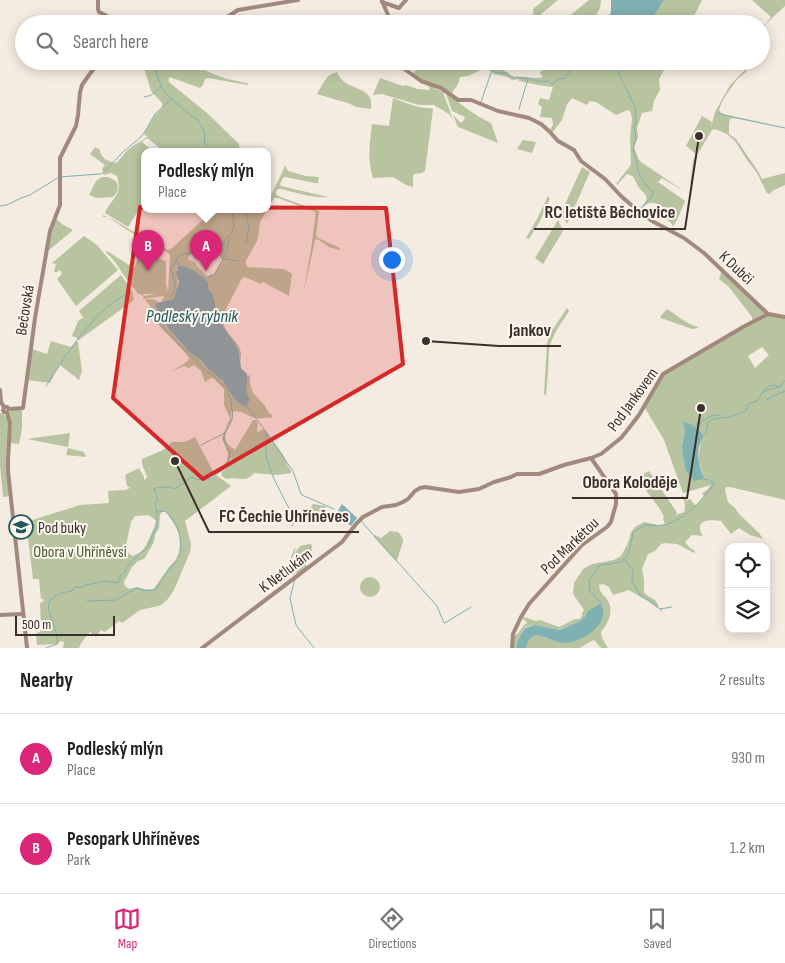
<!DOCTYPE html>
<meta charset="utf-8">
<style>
:root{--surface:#fff;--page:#f2f2f2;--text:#222;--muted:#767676;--line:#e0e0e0;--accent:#db2777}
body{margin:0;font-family:"Sofia Sans Condensed",sans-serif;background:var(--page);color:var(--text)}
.controls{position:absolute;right:15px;bottom:15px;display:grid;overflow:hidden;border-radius:10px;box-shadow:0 2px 12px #0003}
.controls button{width:45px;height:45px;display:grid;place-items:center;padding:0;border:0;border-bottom:1px solid var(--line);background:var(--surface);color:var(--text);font:25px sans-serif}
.scale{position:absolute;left:15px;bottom:12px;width:100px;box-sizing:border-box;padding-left:5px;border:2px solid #3b302b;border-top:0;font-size:14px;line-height:18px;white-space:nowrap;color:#3b302b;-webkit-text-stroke:4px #fbf5ee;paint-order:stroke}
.you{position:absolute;left:391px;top:259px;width:18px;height:18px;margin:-12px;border:4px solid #fff;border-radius:50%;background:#1a73e8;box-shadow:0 0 0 8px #1a73e833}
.badge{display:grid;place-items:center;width:32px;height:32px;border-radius:50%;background:var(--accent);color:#fff;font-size:16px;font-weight:700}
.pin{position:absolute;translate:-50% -41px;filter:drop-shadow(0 1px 2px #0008)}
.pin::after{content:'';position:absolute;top:26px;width:18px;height:15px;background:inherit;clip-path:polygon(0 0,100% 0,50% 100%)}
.popup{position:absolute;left:141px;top:148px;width:130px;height:65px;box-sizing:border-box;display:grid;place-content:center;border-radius:10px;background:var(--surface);filter:drop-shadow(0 1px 4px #0005);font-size:16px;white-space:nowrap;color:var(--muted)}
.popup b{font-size:19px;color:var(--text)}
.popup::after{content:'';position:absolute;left:50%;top:100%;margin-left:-10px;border:10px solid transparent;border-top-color:var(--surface)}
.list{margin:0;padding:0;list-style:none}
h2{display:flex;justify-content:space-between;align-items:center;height:65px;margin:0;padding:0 20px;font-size:21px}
h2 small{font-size:16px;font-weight:400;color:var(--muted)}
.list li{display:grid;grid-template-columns:32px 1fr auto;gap:15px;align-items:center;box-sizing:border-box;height:90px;padding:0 20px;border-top:1px solid var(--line)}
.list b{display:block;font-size:19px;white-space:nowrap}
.list p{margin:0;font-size:16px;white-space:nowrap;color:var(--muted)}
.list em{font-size:16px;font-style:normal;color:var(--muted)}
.icon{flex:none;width:28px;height:28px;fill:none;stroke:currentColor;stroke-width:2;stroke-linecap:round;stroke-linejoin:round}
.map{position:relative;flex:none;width:785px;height:648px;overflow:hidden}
.search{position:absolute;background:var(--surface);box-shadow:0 2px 12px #0003;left:15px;right:15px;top:15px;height:55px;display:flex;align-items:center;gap:12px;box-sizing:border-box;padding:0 18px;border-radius:28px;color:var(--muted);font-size:19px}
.sheet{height:245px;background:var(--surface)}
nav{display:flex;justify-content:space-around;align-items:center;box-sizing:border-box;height:70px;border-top:1px solid var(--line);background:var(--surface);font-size:14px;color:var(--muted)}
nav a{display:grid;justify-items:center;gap:2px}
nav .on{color:var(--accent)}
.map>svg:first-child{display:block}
.green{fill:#b8c4a0;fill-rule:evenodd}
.water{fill:#7fb0b2}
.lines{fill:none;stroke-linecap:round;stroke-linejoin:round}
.stream{stroke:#7fb0b2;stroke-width:1}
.secondary{stroke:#a18a7d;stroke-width:4}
.marked{fill:#d62828;fill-opacity:0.2;stroke:#d62828;stroke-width:4;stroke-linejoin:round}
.labels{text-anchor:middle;stroke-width:4;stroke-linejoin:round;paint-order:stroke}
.street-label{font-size:16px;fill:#3b302b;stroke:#fbf5ee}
.poi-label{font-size:16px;fill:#3b302b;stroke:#fbf5ee;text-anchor:start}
.park-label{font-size:16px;fill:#4a5a2e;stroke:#fbf5ee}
.water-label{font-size:18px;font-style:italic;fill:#1f5a5e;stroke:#fbf5ee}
.leader{fill:none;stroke:#3b302b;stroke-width:2}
.callout-dot{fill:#3b302b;stroke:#fbf5ee;stroke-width:2}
.callout-label{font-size:18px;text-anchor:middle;font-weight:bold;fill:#3b302b;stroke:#fbf5ee;stroke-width:4;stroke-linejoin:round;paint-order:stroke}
</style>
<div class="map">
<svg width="785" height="648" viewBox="0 0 785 648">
<rect width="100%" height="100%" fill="#f4ebe1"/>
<g class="green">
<polygon points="544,0 558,0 534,20 533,9"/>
<polygon points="589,0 601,0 600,8 591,24 565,24 563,21"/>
<polygon points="664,0 702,0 694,16 680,18 676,24 647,24 655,14"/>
<polygon points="752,0 785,0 785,6 766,24 761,37 761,30 771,17"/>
<path d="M142,61H164L166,64L171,67L175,61H207L205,70C219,77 232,81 248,83V85L208,78L205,79L203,85L200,88L170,77L168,80L170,83L207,113L239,144L240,152H165L147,138L142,142L154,152H145V200L128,227L105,213C112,197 123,196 117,176L111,173L104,175L102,169L105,165L90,154L95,147L100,150C100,158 109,162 116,163C122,158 126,150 133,146C138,142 142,142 146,137H148L144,134L155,115L163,107L162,105L163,104L151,91Z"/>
<path d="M415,61H482L509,73V75L513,77C523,75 533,80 543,77L540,73V72L559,61H583L581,65L585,68L593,69L618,61H669L659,79L660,90L654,101L652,111L642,113L637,128L638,137L634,147L638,158L641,162L681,189H680L662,178L658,182L685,201L678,218L673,227L672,224L666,218V210C659,203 649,199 643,208L642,207C652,195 643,194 638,186C634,179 635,176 627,174L617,185L616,184L630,166L631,163L630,138L632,118L630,111L628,110L616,115L596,102L590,101L587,105L572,98L567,104L562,120L552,133L550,131L553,124L552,118L540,117L542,107L538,104L540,98L549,100L553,87C541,86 530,83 519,81V79L512,80L508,77L494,74L486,68L483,69L468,76L460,77L458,84L452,93L453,94L421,79L413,74L418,67L415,65L416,62Z"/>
<path d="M749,61H750C749,65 748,69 745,73C742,76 738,78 736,81C730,90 722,99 719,110L721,113L727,115L785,128L734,118L730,119L729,123V134L736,139L758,171L762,179L785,173V185L772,191L770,194L767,193L757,173L747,160L735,141L727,134L715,129L712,130L697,155L694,167L692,186L690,185L693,161L699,149L695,153L686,146L702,116L712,122L711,128L715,112L730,85L744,71Z"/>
<path d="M337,72C344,93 375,83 371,109L356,107L348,103L337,100L317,94C323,84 325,75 337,72Z"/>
<polygon points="380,78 403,86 406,85 417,89 430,90 428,85 443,92 453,120 449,114 434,105 419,105 382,94 373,95"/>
<path d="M446,94C461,103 474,116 491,123L498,143L458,127L453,115L461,123L464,120L465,117L452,111Z"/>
<path d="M393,98C404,102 419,109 430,108L433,109L425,171L422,173L414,174L413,176V187L406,185L393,177L373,178C367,159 370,143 372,124L389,126Z"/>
<polygon points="523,140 536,142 532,153 517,149"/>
<path d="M285,165L288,171L306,176L319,177L318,183H315L285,177L283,178L280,184L281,186L328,197C316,199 294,192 281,189H278L276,191V194L278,196L319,211L316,235L318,238L340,248L339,250L329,247L319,240L316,239L315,240L303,295L311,249L316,212L278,198H274L260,222L258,239L246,261V265L248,267L283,269L288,271L292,274L289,296L263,282L261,284L245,277L242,278L226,309L227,314L226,316L224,317C220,332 239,339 241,353C241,354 241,360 240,361L239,352L235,343L222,325L216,308L213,295L208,288V283L206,279L193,270L179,265L178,266V270H175C180,280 178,287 174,297L173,299L162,301V299L164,298L163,296L143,299V297L144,296L157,294H144L142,296L141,294H138L134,288H133L128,280H127L115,262L106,252L107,251L134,268L140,253L166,261V284L168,291L170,255C164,248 153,246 146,241C133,234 120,225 108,217H103V215L114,220L147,240L168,250L172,248L209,214L216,210H226V211V210H253L260,213L264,210H267C267,200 281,177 285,165ZM191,254L203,257V259L204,260L216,254L219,255L222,260L214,274L207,276L197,266L196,263L188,259Z"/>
<polygon points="582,167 590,172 567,224 561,213"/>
<path d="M102,177H108L116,181C119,187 118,192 113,197L96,198L89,195L96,181Z"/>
<polygon points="548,196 550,199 540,221 529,239 526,238 537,219"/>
<polygon points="56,219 62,224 73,230 47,252 51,228"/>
<polygon points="558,220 563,231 543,264 535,258"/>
<polygon points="84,236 97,245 118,270 76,306 57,279 62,274 60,270 57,272 54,272 56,264 52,263"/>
<polygon points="721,272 723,273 765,313 752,320 752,317 729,287 719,279"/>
<polygon points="121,275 132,291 134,300 79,340 77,340 77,338 72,336 78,321 82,318 84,319 79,311"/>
<path d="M148,299L156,300L158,302L156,303L155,306L168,328L191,354L201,360L208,369L223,381L229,390L234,399L238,403L241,404L248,396L246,390L247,376L250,375V383L253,393L265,406L269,413L272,415V418C266,416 262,420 255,418C247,416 241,409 231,412C234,424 222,433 226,441C228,445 232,448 235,450L253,420H256L258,424L257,431L259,432L261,429L266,431L284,456L287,464L291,471V473L277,475L254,473C246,484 237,476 226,479L222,476L221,473C225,469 231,464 232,457L223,470L218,474L216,472C223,468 231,459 227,450C226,446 223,443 222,438L230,418L224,405V389L214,379L211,378L205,382L201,371L194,365L189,368L184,366L171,372L188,361L189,358C181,347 171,338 161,328C154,320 154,308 145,300Z"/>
<polygon points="567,308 569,311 556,331 551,342 549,350 548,372 546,396 544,394 547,343 551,332"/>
<path d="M667,309C677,315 686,324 698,327V328L692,329L661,318L660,317Z"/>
<path d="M770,315L785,318V500L730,487H726L725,490L728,502L735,508L739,514L759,533L763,539L750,535L739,528L731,534L721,521C709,519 693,520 703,536L692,535L685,542L689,547L695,551L694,553L677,544L665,543L661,544L655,551L648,554L642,569L644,581V592L645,594L655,600L659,606L657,608C648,600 638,596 629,590L613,595L609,587L603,584L599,585L600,591C602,594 606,597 608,601C614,612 608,623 601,632L602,638L608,648H601L596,642L593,640L580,648H526L529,640L533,636L537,635L556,641L602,607L601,604L588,611L585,617L580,621L560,630L535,625L525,627L519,638L516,648H513L514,636C520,634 521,626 527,623L526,621L522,619L524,617L536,621L540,620L559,627L575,619H580L582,615V613L584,610L573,594L574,583L583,569L592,564L614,560L621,556L627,545L630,537V534L635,527L644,522L658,525L665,524L663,519L664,517L660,509L642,485V475L649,471L678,514L676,513V515L684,512C686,505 685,503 682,496H683L687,501L689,499L691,500L695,505H697L704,496L702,493L707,490L711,485L683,493L664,440L645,408V406L663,375L763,316ZM762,347L769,355L755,368L748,356ZM683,424L701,440L698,460L704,477L682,445L685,432Z"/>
<polygon points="51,341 71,347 76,341 78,342 82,371 79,380 60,365 55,373 50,383 27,380 32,349 47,354"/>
<polygon points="12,410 21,410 22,411 22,428 19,444 10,443 12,424 9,412"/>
<path d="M0,413C6,413 8,419 9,424L10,496L3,497L0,465Z"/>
<polygon points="70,433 68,448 84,452 86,457 66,455 68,447 27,439"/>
<path d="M195,437L214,473L208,478L210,479L216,475L231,486L185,521L191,544L190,552L174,590L167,600L161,605L154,607L140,610L122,623L119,621L105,632L101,630L96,637L90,632L81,643L79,648H63L64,642L60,641L58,644L37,645L36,633L40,632L41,630L40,603L44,601L43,599H41L39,579H33L26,522L80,505L109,503L108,491L125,490L130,488L127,486L125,475L139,468L144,477V480L146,479L147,477L142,464V459L163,450L172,442C184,442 184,443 195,437ZM165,511C176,525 187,542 176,558L177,559L169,567L153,590L144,589L137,587L129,589L125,586L124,582L132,567L138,561L144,559L154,542L155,535L159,528L160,515L161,513ZM148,515L153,518L156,521C155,527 146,546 143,550C140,553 136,555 132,556L125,550L131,522L135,516Z"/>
<polygon points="313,504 325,506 327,509 318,519 311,519 308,516 312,505"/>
<path d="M390,531L398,532C404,539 404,540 401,548C399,553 399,557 396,561L374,537L375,535L381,538Z"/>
<polygon points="310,544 312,545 311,556 305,562 307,566 297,575 295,568 297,568 296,564 299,563 299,556 294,554 300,546"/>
<circle cx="370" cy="587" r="10"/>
</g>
<g class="water">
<polygon points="611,0 664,0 655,14 647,24 605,24 611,12"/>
<polygon points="583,61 599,61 601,64 602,63 601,61 618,61 593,69 583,69 581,65"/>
<path d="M180,265L193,270L206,279L208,283V288L213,295L216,308L222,325L235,343L239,352L241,368L247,374C248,383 244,391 250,399L247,405L244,406L241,404L238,403L234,399L229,390L223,381L208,369L201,360L191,354L168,328L155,306L156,303L173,299L174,297L179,282L175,270L178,271V266Z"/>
<path d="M685,422C692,424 699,429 703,436C696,450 697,463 704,477L702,479L694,481L686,471L683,455L682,445L685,432L683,423Z"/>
<polygon points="342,504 357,518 351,526 336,514"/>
<path d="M601,603C602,608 604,610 603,615C601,630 578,643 564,643C555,642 546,637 537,635L533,636L529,640L526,648H516L519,638L525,628L535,625L560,630L580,621L585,617L588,611Z"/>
</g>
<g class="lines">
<g class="stream">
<polyline points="236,24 236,20 238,18 256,24"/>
<path d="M277,24C282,23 285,20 289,19C291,19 312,23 315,24"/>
<polyline points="153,61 153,64 162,88 166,94 194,118 197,119 204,131 205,144 212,152"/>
<polyline points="431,61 434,61"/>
<polyline points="476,61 486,65 497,73 505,73 515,78 528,78 541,82 548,81 552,84 561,78 564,79 572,68 580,61"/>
<polyline points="618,61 618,70 621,77"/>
<polyline points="621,78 635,107 636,121 634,127 636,138 633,149 637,162 638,171 643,181 653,193 652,196 640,209"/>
<path d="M144,97C156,95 153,92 162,86"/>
<polyline points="481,102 492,70"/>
<polyline points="519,109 528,79"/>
<polyline points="718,113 724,115 785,128"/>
<polyline points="0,206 7,205 21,198 30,195 59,177 100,174 103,173 124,151 140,138 144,133 155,114 171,99"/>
<polyline points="245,210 249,227 246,244"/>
<polyline points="224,259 238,261"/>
<polyline points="176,260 179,265"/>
<polyline points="208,277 215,274 227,251 227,248 230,238"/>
<path d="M171,297C179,284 173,279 171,267L174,265L175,261L179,256L183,254L200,252L207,256L214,253L232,232L234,224L232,210"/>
<path d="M46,386C64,358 98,303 131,293"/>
<path d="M762,393C764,388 770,386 775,385L779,387"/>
<polyline points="766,400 771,397 785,391"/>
<polyline points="246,405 266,432 293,471 301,494 304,496 334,509"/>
<polyline points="696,426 697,423 700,423 711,416 720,415 722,417"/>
<polyline points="266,432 266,456 267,460 274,479 295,520 292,526"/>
<path d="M702,436L706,433L708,422C714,417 722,419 729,417C735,415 740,413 746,411L748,404L757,401C765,386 768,392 781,386L783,381H785"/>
<polyline points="201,445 225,433"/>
<polyline points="703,479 709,480 713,482 713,484"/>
<path d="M157,512L165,511C179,524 183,539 179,557"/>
<polyline points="361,521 437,606 444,623 445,623 471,607"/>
<polyline points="625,559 628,565 634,570 632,576 632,581 640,595 652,602 662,611"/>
<polyline points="294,575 291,559 295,549"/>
<polyline points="295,579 290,598 296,625 314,648"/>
<polyline points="87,601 116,600 136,588 146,591 156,589 167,572 178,559"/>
<path d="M601,603L590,591L589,580L600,565C607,564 619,564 624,559C630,554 632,540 633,532C637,530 643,526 647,525C651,525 655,526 659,526C682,523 701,502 714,484"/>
<polyline points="660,609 672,607"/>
<path d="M46,648L57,644C60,622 28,597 72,591L75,586L77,588L82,587L86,585L104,581L118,583L120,580V576C127,571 126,568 131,562C134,558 138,557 141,552C152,549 149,535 157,528V512L155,504L158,500L154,488L169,487L174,489C181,486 185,482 191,477L199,480L204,478L210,479C214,475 220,472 224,469C229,465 229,457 230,451L227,449C227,445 224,442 224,437C224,431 231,425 232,419C234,413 230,406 232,400L229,397L228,389L224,386L214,376L207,372L166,331L158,319"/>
</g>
<g class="secondary">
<polyline points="98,0 98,9 99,12 121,23"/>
<polyline points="382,1 392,24"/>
<polyline points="382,2 399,8 406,0"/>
<polyline points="120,24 123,19 127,18 147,22 169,24"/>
<polyline points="201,24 221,21 238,10 298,0"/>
<polyline points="398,61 403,68 421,81 441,88 458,100 471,100 498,111 529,118 541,124 549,131 558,141 574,150 581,161 605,179 622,197 636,209 652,221 684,238 704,253 768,314 785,317"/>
<polyline points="0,390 1,402 4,407 7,407 9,409 23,408 35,318 50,231 60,205 60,158 76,126 78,115 80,92 82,85 89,75 100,61"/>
<polyline points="3,410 4,412 7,412 10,423 8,460 8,471 27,648"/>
<polyline points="0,615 23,614"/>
<polyline points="202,648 342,542 356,524 363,517 382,507 396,505 403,502 408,499 415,491 420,488 425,487 459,492 479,489 494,482 511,477 517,474 539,474 564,465 591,458 601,454 621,438 629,428 639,415 663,374 743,327 768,314"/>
<polyline points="512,648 513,634 521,617 529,604 582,545 607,527 611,522 616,504 616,494 591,458"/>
</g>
</g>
<path class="marked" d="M140,207L386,208L403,364L203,479L113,398Z"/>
<defs>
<g id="school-ring" transform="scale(1.25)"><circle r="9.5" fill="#fbf5ee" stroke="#1f5a5e" stroke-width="1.5"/><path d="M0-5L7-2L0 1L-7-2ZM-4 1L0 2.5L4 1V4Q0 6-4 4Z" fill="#1f5a5e"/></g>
</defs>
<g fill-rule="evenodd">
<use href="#school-ring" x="21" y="527"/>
</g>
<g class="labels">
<g class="street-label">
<text transform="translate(737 267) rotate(43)" y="6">K Dubči</text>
<text transform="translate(24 310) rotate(-81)" y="6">Bečovská</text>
<text transform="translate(632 399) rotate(-54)" y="6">Pod Jankovem</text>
<text transform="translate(569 545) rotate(-44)" y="6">Pod Markétou</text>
<text transform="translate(285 570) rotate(-37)" y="6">K Netlukám</text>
</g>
<g class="poi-label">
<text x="38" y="533">Pod buky</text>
</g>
<g class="park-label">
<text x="80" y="557">Obora v Uhříněvsi</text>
</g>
<g class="water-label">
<text x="192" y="322">Podleský rybník</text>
</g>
</g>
<path class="leader" d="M699 136L685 229H534M426 341L499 346H561M701 408L687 498H572M175 461L209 532H359"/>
<g class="callout-dot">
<circle cx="699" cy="136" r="5"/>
<circle cx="426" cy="341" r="5"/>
<circle cx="701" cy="408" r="5"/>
<circle cx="175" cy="461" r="5"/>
</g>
<g class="callout-label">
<text x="610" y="218">RC letiště Běchovice</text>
<text x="530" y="336">Jankov</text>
<text x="630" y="488">Obora Koloděje</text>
<text x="284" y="522">FC Čechie Uhříněves</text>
</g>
</svg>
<div class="controls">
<button><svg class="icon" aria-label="locate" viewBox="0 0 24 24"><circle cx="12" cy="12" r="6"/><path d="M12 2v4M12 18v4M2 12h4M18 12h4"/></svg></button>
<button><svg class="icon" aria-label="layers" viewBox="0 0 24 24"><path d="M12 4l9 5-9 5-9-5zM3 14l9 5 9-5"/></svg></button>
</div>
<div class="scale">500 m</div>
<div class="you"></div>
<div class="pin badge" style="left:206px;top:271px">A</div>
<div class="popup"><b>Podleský mlýn</b>Place</div>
<div class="pin badge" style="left:148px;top:271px">B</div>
<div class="search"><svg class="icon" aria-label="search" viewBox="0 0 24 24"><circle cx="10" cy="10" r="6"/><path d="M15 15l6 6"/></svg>Search here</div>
</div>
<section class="sheet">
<h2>Nearby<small>2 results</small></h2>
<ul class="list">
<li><span class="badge">A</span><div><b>Podleský mlýn</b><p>Place</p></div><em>930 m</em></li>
<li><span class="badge">B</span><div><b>Pesopark Uhříněves</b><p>Park</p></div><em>1.2 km</em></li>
</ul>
</section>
<nav>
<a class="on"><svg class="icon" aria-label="map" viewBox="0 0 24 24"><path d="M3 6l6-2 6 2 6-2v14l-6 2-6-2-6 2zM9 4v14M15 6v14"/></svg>Map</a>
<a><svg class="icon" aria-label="directions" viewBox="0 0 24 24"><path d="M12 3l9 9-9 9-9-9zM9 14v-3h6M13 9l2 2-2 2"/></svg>Directions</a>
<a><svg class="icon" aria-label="saved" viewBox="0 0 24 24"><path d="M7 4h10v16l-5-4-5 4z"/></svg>Saved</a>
</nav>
